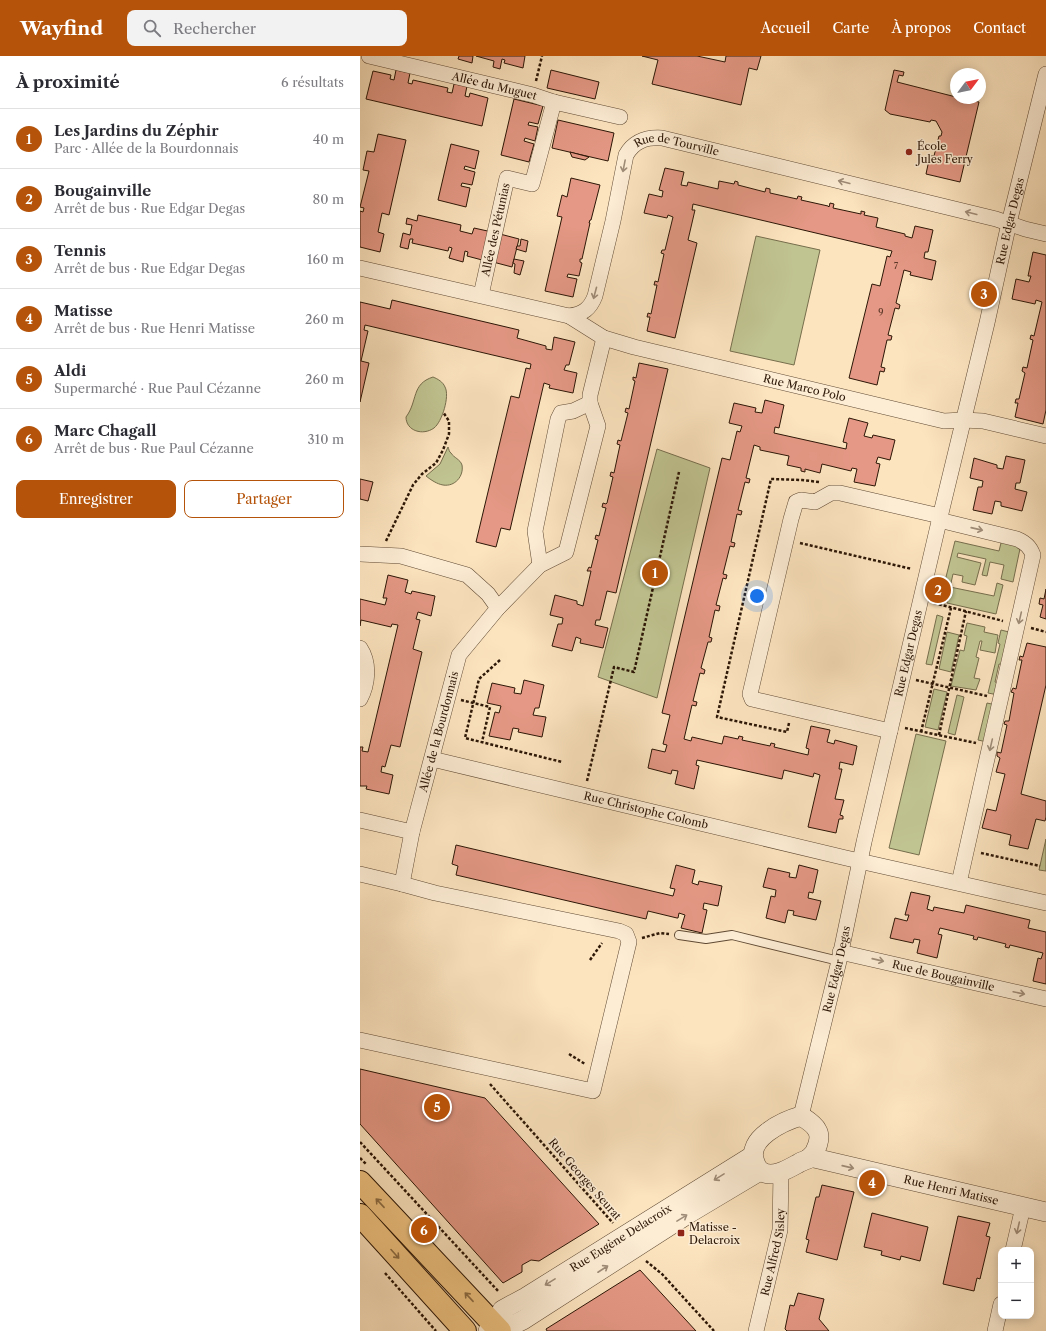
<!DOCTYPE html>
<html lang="fr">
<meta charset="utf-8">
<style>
:root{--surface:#fff;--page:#f2f2f3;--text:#2b2b33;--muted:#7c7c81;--line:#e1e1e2;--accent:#b45309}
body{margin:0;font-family:"Libre Caslon Text",serif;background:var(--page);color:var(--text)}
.controls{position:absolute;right:12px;bottom:12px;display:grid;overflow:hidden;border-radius:8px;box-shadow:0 2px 10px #0003}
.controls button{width:36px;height:36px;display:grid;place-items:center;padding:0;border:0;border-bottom:1px solid var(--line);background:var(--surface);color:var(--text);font:20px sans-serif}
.compass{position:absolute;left:590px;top:12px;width:36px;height:36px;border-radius:50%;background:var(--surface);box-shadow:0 2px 10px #0003;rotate:58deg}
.you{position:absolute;left:397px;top:540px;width:14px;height:14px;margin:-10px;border:3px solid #fff;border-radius:50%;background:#1a73e8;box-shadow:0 0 0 6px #1a73e833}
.badge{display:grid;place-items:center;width:26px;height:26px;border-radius:50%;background:var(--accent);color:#fff;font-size:13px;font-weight:700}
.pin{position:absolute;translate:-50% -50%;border:2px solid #fff;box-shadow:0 1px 4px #0006}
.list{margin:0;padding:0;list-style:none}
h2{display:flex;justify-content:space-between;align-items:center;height:52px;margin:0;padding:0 16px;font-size:17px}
h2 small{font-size:13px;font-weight:400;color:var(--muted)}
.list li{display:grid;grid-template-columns:26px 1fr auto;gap:12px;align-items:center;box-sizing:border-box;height:60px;padding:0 16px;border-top:1px solid var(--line)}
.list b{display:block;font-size:15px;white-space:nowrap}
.list p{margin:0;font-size:13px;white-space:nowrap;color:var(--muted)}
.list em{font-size:13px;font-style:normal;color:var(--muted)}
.actions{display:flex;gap:8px;padding:12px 16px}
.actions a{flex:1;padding:9px 0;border:1px solid var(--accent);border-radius:8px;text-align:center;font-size:14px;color:var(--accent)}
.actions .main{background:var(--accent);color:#fff}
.icon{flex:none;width:22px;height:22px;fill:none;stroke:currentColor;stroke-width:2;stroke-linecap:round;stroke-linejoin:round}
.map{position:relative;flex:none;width:686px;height:1275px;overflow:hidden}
header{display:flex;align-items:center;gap:24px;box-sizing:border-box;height:56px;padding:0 20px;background:var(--accent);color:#fff}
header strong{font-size:19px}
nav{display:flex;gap:22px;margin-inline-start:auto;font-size:14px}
.search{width:280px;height:36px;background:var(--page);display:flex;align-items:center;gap:10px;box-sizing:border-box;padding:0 14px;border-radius:8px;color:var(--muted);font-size:15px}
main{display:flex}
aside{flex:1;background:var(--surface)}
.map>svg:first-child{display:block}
.green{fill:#c0c491;stroke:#766d4c}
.building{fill:#e49885;stroke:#2c1606}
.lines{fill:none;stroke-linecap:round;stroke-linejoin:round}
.service-casing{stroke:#604a34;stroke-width:10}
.minor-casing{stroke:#604a34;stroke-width:16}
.tertiary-casing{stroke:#604a34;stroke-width:20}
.primary-casing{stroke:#2c1606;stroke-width:24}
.path{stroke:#2c1606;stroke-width:2.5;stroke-dasharray:3 2;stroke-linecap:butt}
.service{stroke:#fdedd5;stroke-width:8}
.minor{stroke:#fdedd5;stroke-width:15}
.tertiary{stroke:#fdedd5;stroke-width:19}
.primary{stroke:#eec280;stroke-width:22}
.oneway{stroke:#9f8c78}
.oneway2{stroke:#8d6c43}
.poi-dot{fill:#8f2418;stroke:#fdedd5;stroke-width:1.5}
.labels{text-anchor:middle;stroke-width:3;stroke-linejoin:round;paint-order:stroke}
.number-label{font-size:9px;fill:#5a3626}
.street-label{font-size:11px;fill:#2c1606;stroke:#fdedd5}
.poi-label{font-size:11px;fill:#2c1606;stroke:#fdedd5;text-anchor:start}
</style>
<header>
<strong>Wayfind</strong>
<div class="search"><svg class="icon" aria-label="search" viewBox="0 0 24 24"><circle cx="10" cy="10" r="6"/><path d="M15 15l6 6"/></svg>Rechercher</div>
<nav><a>Accueil</a><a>Carte</a><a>À propos</a><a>Contact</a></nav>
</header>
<main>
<aside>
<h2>À proximité<small>6 résultats</small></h2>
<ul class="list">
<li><span class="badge">1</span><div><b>Les Jardins du Zéphir</b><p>Parc · Allée de la Bourdonnais</p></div><em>40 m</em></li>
<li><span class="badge">2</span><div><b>Bougainville</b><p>Arrêt de bus · Rue Edgar Degas</p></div><em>80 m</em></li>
<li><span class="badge">3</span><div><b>Tennis</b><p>Arrêt de bus · Rue Edgar Degas</p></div><em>160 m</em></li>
<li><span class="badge">4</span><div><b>Matisse</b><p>Arrêt de bus · Rue Henri Matisse</p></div><em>260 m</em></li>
<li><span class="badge">5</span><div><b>Aldi</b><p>Supermarché · Rue Paul Cézanne</p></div><em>260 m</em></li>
<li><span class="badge">6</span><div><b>Marc Chagall</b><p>Arrêt de bus · Rue Paul Cézanne</p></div><em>310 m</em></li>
</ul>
<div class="actions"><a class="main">Enregistrer</a><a>Partager</a></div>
</aside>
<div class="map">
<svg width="686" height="1275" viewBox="0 0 686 1275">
<rect width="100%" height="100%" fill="#fce4bf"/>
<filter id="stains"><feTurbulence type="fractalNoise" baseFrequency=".005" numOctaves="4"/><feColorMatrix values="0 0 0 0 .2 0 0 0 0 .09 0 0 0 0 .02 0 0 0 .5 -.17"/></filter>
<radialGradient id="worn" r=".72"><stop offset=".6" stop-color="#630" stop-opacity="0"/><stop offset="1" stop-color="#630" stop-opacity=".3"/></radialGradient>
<g class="green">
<polygon points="396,180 460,194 434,309 370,295"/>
<path d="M73,321C78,323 83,326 85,331C90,340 82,366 74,372C63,380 46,375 46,361C58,345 51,328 73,321Z"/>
<path d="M88,391C89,393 89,396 91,397C94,402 100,403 102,409C104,420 95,431 83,429C77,428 71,424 66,420L80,408Z"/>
<polygon points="297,393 350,412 297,642 238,621"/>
<polygon points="642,483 661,488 653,526 641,523 644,509 630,506 627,520 622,519 626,503 598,497 597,501 621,507 615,529 602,526 603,520 593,518 591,527 585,525 595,485 639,495"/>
<polygon points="637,527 643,529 636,558 587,547 590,531 634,540"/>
<polygon points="577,559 583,561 572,609 566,608"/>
<polygon points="607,567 625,571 624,576 638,579 635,597 620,594 622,585 620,585 616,601 619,602 614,622 620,623 616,634 591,630 600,594 604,595 607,580 604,579"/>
<polygon points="641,574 653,577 645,609 639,608 635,626 641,628 638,639 628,637 640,588 638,587"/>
<polygon points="587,576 599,579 591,616 579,613"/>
<polygon points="574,633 587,636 578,674 565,671"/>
<polygon points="597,639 604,641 595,679 588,677"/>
<polygon points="627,647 636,649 627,686 618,684"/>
<polygon points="556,678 586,685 559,799 529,792"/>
<polygon points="686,783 686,815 679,814"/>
</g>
<g class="building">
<polygon points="99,0 113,0 112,7 98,3"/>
<polygon points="116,0 165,0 163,12 144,7 145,4 142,3 140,13 133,11 134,5"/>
<polygon points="282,0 337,0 365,6 366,0 401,0 397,14 389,12 381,49 292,28 298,4"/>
<polygon points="36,14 50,17 48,27 52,28 53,24 88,32 87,36 92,37 94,28 107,30 105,40 109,41 110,37 128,42 122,70 6,43 13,15 31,19 30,23 34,24"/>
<polygon points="191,14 239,26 235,43 187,32"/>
<polygon points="534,14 544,16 543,20 539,19 537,26 596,41 596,42 619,46 600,126 566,118 569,104 571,100 574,100 579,80 581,80 582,76 576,65 571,64 570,66 530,58 525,54"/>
<polygon points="154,43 183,50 178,68 169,66 168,69 178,71 175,85 165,82 164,85 174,88 169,106 141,99"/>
<polygon points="198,64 254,77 248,105 192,92"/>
<polygon points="18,78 46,84 29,159 22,157 18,176 24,178 20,196 0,191 0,155 3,156 4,152 0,151 9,115 3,114 7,95 14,96"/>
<polygon points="91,88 119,95 115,113 105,110 104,113 115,116 112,129 102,127 101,130 110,132 106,151 78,144"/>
<polygon points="210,96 229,101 225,104 212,101"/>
<polygon points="305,112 324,116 321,129 327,130 328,126 358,133 359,125 374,128 375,125 378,126 378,129 405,136 406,132 410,133 410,137 437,143 438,140 442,141 441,144 468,150 469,151 470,147 474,148 473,152 501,158 501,155 505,156 504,159 518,162 516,171 545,178 545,180 552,182 555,170 573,174 568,196 565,196 564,202 576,205 572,224 550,219 551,216 544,214 536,247 540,249 539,253 535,252 528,279 532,280 531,284 527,284 521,311 525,312 524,316 520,315 517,329 489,322 512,228 520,230 527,200 530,201 532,195 333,148 332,154 335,154 328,184 337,187 315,282 287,275 290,261 287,261 288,257 291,258 297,229 294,229 295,225 298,226 304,198 301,197 302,194 305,194 313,161 308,159 307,162 284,157 289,138 302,141 303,135 299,134"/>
<polygon points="211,122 240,129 231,164 230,164 229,167 230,167 222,203 220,203 220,206 222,207 219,220 208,218 207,221 217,223 213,241 185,235 202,161 197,160 202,139 207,141"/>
<polygon points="58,159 101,169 100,175 112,178 114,172 132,176 126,205 107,200 108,196 105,195 103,206 89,202 92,192 89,191 88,195 52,187 53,183 50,183 48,193 40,191 43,177 50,179 52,169 46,168 47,162 57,165"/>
<polygon points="140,178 159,183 152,211 133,206"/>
<polygon points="161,183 168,185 166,196 156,193 157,190 160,190"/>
<polygon points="673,196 686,199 686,354 683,368 655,361 658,347 655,347 656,343 659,343 665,317 662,315 663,311 667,312 673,284 670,283 671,279 674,280 682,246 676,244 675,248 652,243 656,223 669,226 671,220 668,220"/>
<polygon points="154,203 164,205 160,219 154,217 155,208 153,207"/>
<polygon points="32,244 159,274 157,282 186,290 186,293 192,294 194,281 215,286 209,309 206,309 204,314 217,317 213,337 189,332 190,329 184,327 150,474 141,472 136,491 116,486 151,340 159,342 166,312 170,313 171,308 5,269 4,274 8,275 1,305 9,307 0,346 0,246 30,253"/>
<polygon points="279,307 308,313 256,537 247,535 240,564 236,564 235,569 248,572 243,592 220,587 221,583 216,581 212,595 192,590 198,568 202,568 203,562 190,559 195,539 217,545 217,548 223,550 231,515 227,515 229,511 231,512 238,484 235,483 236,479 239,480 246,452 242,451 243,447 246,448 247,447 253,421 250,420 251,416 254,417 260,389 257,388 258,384 261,385 268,357 265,356 266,352 269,353 275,325 273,324 273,321 276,322"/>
<polygon points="405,344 424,349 419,372 415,371 414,377 486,393 487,387 483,386 489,362 508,367 504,380 512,382 513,379 535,384 530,404 518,401 516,407 520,408 515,430 494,426 497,413 492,412 491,415 462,408 460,417 445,413 445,416 441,415 441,412 427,409 429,400 400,394 400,391 394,389 386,422 390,423 389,427 385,426 378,454 382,455 381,459 377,458 371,486 375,487 374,491 370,490 363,518 367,519 366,523 363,522 356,549 360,550 359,555 355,554 349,581 352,582 351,586 348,586 341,612 345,614 344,618 340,617 333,645 337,646 336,650 332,649 324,683 331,685 332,681 362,688 364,680 378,683 379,680 383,681 382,684 410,690 411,687 415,688 414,691 448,699 449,693 446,692 451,670 470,674 467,686 474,688 475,684 497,690 493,709 480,706 479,713 482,713 475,743 484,744 480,759 483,760 483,763 479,763 476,777 448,771 460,719 454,717 453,721 424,714 422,723 337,704 336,709 339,710 334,733 315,728 318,715 312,714 311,718 288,712 292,693 305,696 307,689 303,688 310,659 302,657 362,402 370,404 377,375 380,376 382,370 369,367 374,347 396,352 395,356 402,357"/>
<polygon points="646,400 665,404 660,427 656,427 655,433 667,436 662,455 641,450 641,446 635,445 632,458 613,454 618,431 622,431 623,425 610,422 614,402 637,409 637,412 643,413"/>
<polygon points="0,423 13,426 8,445 0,443"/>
<polygon points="28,519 48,524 45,536 51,538 52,535 75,540 71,560 58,556 56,563 60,564 53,593 62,596 40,691 31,689 25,711 22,710 21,716 33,719 29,738 6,733 7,730 0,730 0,691 3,691 2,695 8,696 38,569 32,568 31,571 1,564 0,570 0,543 25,549 27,542 23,542"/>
<polygon points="686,533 686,563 680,561 683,549 679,548 680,542 684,543"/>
<polygon points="667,587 686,591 686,629 661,738 686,745 686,761 685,765 676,763 668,793 649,789 651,779 622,772 627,753 636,755 645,718 636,716 640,702 637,700 637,696 641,697 647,669 644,668 645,665 649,665 654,637 651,636 653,632 656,633 662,604 659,604 660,600 663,601"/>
<polygon points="164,624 184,629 179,652 175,652 173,659 186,661 182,681 158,676 159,673 153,672 150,684 129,680 135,656 139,657 141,650 127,647 132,627 155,632 154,637 161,638"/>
<polygon points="96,789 313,840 315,833 310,832 316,809 335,814 332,827 338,829 339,825 362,830 358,850 344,847 343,853 347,854 342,877 321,872 325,859 319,857 318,862 317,862 288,855 286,863 96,819 98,810 92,808"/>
<polygon points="439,809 458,814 453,837 449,836 448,842 461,845 456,864 433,859 434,855 428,854 425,867 406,862 411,840 415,841 416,834 403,831 408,812 430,817 429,821 436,822"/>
<polygon points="551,836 570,840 567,853 573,855 574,851 604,857 606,849 670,864 668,872 686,876 686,928 673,925 678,902 681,903 683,897 650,889 649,892 645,891 646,888 618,881 617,884 613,883 614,880 580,872 578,878 582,879 577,902 557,897 560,884 554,883 553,887 530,882 535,862 547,865 549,859 545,859"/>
<polygon points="0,1013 125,1042 239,1168 179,1205 171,1204 162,1209 162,1216 143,1227 0,1068"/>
<polygon points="462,1129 494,1136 477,1204 446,1196 449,1184 446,1183 456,1141 459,1141"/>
<polygon points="512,1157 568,1171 560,1205 541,1200 540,1204 521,1199 522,1195 504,1191"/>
<polygon points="598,1160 630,1167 626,1180 630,1181 620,1223 617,1222 614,1235 583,1228"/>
<polygon points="280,1214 336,1275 187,1275 186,1273"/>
<polygon points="438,1237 464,1243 459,1263 469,1275 427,1275 425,1273 430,1249 434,1250"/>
</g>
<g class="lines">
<g class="service-casing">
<polyline id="service" points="319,879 346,883 372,879 479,905"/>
</g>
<g class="minor-casing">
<g id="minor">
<path id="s1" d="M9,0L173,39L194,46L260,61"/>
<path id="s2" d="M0,212L209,260C223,258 230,253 235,240L253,165L266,99C274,85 286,81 302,82L636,163L665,173L686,178"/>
<path id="s3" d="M121,239L147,122L172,128L194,46"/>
<path id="s4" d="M209,260L244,282L274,291L584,365L603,364L623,365L686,380"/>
<path d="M579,464L657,483C666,487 670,491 673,499L599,827"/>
<polyline points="0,498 41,500 107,519 128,538 138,552"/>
<polyline points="180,509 175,475 198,363 201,357 213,355 230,347"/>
<path d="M0,592C10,607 8,628 0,643"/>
<polyline points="530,675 392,643 390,638 431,463 436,446 441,444 455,446 471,437 480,437 580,460"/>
<path id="s5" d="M72,703L486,802L686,847"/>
<polyline points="0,764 52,776"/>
<path id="s6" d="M0,818L42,828L52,776L99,599L138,552L180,509L206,496L238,370L230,347V339L244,282"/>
<path id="s7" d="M480,896L686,943"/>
<polyline points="0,984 233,1035 269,886 266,878 259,875 75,837 42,828"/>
<path id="s8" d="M441,1060L479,905L504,786L581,457L627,267L649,167L686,18"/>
<polyline points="653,1194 663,1151"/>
<path id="s9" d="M396,1275L420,1174L421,1116"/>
<polyline points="635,1275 641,1248"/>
</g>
</g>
<g class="tertiary-casing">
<g id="tertiary">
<path d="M441,1060C447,1064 454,1068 457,1074C462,1082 456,1096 450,1102C447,1104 442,1105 439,1107C428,1113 414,1122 402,1116C399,1114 396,1110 395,1106C385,1083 423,1065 441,1060Z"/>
<path id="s10" d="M450,1101L686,1156"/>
<path id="s11" d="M136,1270L142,1254L166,1241L392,1100"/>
<polyline points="128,1275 136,1270 155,1268 163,1264 328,1158 400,1115"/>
</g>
</g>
<g class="primary-casing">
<g id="primary">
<polyline points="0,1126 140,1275"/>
<polyline points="0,1159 105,1275"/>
</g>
</g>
<g class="path">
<polyline points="176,25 182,0"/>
<polyline points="26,485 53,429 62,418 76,407 83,394 89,378 89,365 83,356"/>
<polyline points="440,487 552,513"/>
<polyline points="574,547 643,565"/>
<polyline points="671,572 686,576"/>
<polyline points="140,604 119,623 105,682 202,706"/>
<polyline points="556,624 627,640"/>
<polyline points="101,644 130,651 122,686"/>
<polyline points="429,667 427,676 357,661 411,423 442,424 459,426"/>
<polyline points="545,672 616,687"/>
<polyline points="561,676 591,552"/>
<polyline points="579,679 606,555"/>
<polyline points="227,725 254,611 274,616 319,416"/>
<polyline points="621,797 680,810"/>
<polyline points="282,882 300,877 309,878"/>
<polyline points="230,904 242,887"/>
<polyline points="209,998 225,1008"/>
<polyline points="130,1028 253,1167"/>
<polyline points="0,1086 139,1236"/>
<polyline points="0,1102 6,1108"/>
<polyline points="286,1205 302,1218 354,1275"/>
<polyline points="25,1217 76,1275"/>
</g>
<use href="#service" class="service"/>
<use href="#minor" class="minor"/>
<use href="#tertiary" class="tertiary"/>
<use href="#primary" class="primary"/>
</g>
<defs><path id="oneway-shaft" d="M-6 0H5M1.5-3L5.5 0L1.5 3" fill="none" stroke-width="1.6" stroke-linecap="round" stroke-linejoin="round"/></defs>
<g class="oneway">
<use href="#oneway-shaft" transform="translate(264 110) rotate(101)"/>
<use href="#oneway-shaft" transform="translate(484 126) rotate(-166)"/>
<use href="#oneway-shaft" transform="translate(611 157) rotate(-166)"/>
<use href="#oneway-shaft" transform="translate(235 237) rotate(105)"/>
<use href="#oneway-shaft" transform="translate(617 473) rotate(13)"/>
<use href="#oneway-shaft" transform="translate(660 562) rotate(103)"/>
<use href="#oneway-shaft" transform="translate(631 689) rotate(103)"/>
<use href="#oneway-shaft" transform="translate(518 904) rotate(13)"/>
<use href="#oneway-shaft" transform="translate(659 937) rotate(12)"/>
<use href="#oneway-shaft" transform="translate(488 1111) rotate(13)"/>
<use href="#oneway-shaft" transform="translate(359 1121) rotate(148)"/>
<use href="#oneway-shaft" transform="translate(322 1162) rotate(-32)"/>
<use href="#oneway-shaft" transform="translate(658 1172) rotate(103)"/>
<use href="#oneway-shaft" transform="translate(243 1213) rotate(-33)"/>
<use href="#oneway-shaft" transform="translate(190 1226) rotate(148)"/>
</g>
<g class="oneway2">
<use href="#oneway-shaft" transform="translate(20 1147) rotate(-133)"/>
<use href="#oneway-shaft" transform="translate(35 1198) rotate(48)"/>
<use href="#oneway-shaft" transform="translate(109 1241) rotate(-133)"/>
</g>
<g class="poi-dot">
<circle cx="549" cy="96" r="4"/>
<rect x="317" y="1173" width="8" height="8" rx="2"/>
</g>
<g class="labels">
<g class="number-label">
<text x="536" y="213">7</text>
<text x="521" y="259">9</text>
</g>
<g class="street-label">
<text dy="4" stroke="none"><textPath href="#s1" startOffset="129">Allée du Muguet</textPath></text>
<text dy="4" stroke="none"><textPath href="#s2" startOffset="451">Rue de Tourville</textPath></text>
<text dy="4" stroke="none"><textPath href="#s8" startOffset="919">Rue Edgar Degas</textPath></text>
<text dy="4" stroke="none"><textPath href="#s3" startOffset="67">Allée des Pétunias</textPath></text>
<text dy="4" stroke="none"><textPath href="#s4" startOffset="248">Rue Marco Polo</textPath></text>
<text dy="4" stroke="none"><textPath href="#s8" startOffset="475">Rue Edgar Degas</textPath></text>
<text dy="4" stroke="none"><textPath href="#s6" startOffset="200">Allée de la Bourdonnais</textPath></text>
<text dy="4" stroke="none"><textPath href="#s5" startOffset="220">Rue Christophe Colomb</textPath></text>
<text dy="4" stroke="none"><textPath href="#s8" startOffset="151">Rue Edgar Degas</textPath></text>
<text dy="4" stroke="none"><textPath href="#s7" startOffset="106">Rue de Bougainville</textPath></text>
<text transform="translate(225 1123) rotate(49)" y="4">Rue Georges Seurat</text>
<text dy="4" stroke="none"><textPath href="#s10" startOffset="145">Rue Henri Matisse</textPath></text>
<text dy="4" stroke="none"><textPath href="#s11" startOffset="156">Rue Eugène Delacroix</textPath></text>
<text dy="4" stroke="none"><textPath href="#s9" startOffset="81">Rue Alfred Sisley</textPath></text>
</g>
<g class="poi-label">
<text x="557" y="94">École<tspan x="557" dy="13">Jules Ferry</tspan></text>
<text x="329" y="1175">Matisse -<tspan x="329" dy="13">Delacroix</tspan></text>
</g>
</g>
<rect width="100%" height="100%" filter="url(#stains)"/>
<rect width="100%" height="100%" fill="url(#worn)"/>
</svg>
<div class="controls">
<button>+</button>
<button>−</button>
</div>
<svg class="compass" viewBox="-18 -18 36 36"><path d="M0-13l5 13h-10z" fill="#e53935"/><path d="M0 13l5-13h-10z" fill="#7c7c81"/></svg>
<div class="you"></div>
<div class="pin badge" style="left:295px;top:517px">1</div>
<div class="pin badge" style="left:578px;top:534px">2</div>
<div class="pin badge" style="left:624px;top:238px">3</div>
<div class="pin badge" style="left:512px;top:1127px">4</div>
<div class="pin badge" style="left:77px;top:1051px">5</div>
<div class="pin badge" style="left:64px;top:1174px">6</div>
</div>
</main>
